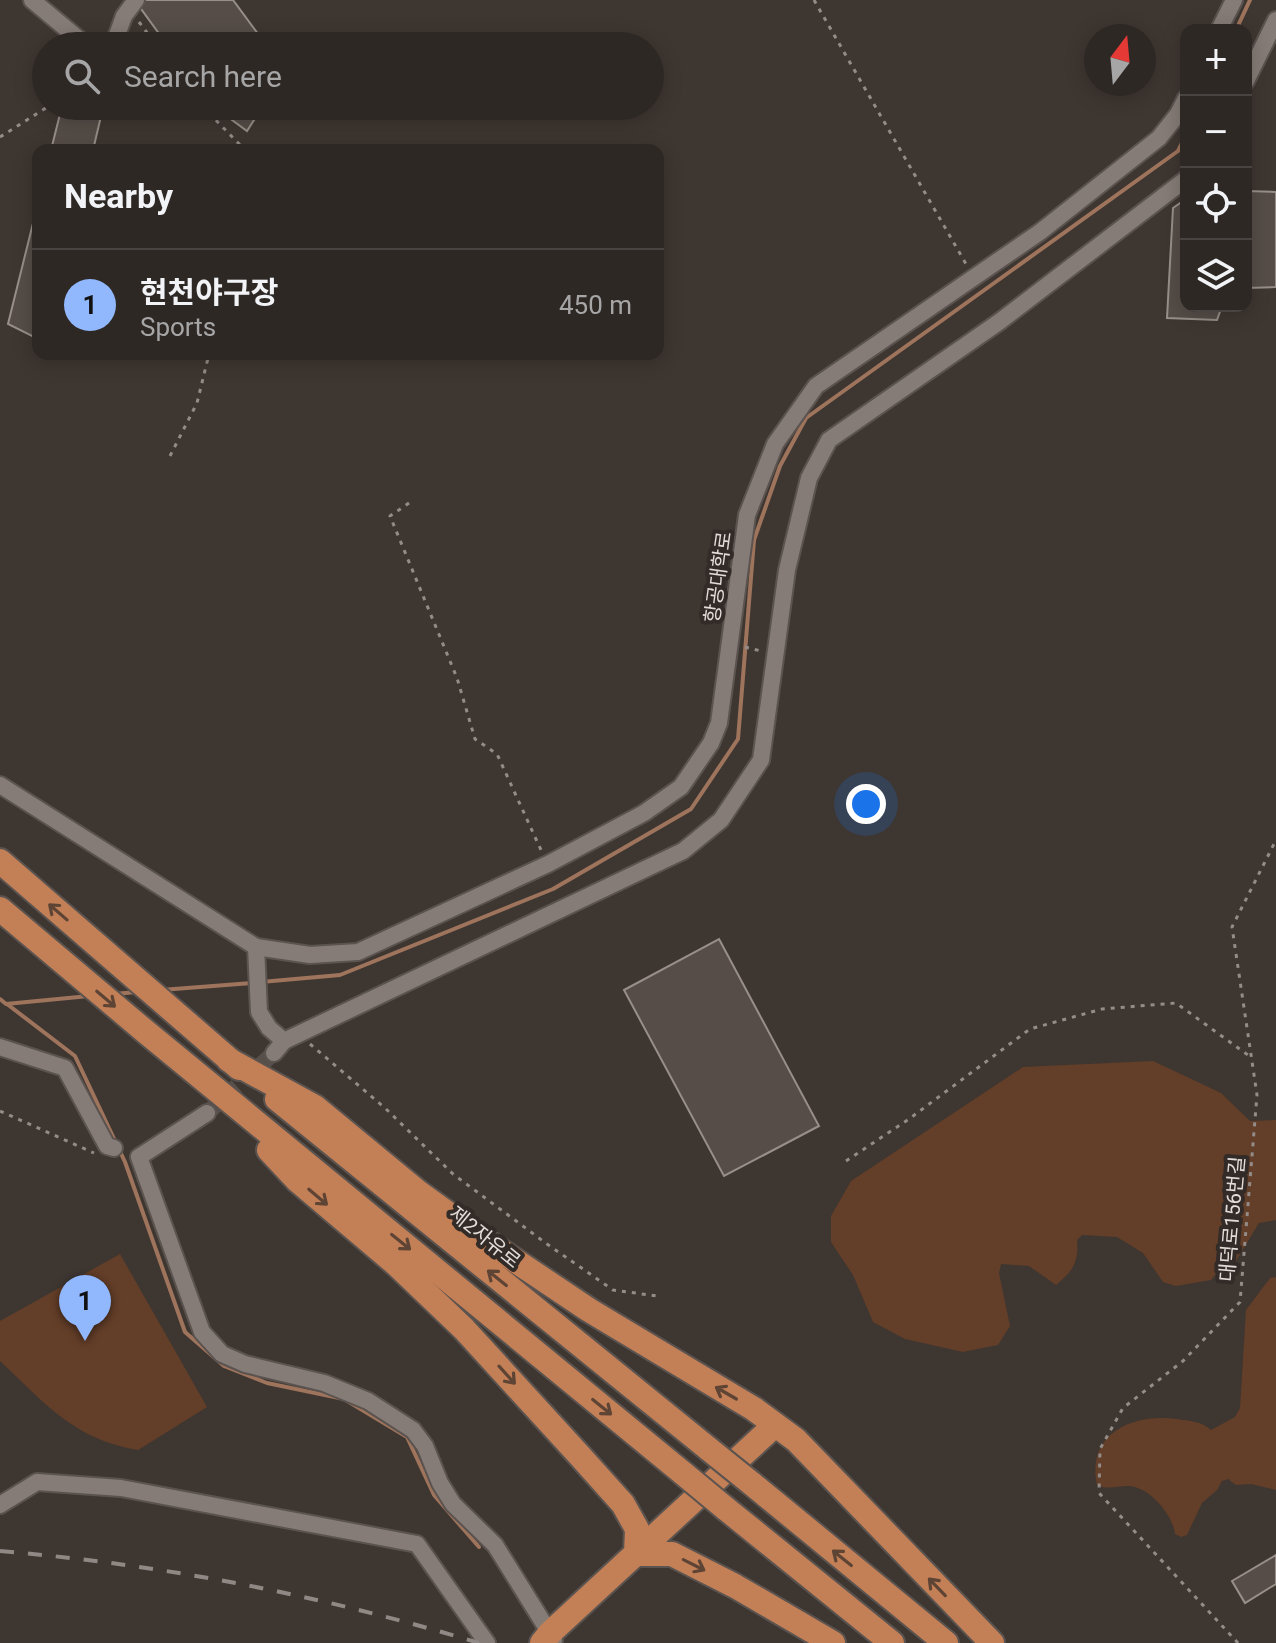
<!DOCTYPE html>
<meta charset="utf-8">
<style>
:root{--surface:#2e2825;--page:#3a3432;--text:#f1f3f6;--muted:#a7a6a7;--line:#494442;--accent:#91b8fd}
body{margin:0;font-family:Roboto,"Noto Sans KR",sans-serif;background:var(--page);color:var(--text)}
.controls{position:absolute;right:24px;top:24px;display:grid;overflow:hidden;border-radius:16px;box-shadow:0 4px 20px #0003}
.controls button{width:72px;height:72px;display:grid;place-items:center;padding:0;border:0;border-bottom:2px solid var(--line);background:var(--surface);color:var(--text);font:40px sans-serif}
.compass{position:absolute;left:1084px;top:24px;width:72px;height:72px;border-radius:50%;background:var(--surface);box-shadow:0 4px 20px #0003;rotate:16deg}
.you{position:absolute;left:866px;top:804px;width:28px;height:28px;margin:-20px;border:6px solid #fff;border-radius:50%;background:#1a73e8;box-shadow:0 0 0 12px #1a73e833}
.badge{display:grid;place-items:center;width:52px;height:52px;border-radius:50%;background:var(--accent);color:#111;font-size:26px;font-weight:700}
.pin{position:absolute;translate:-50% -66px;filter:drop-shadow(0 2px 4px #0008)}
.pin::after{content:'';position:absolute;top:42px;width:28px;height:24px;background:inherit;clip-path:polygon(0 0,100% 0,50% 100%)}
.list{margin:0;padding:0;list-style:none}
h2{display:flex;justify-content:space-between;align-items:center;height:104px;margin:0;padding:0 32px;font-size:34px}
h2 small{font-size:26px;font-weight:400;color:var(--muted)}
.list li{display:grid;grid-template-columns:52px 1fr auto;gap:24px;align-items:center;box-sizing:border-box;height:112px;padding:0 32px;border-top:2px solid var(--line)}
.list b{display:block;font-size:30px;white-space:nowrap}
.list p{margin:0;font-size:26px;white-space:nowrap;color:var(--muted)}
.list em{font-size:26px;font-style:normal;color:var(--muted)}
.icon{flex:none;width:44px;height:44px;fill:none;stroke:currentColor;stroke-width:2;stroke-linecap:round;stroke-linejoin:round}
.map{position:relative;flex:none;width:1276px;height:1643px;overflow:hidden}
.search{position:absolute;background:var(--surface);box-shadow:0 4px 20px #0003;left:32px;top:32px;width:632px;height:88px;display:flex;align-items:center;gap:20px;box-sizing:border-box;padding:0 28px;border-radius:44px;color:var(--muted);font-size:30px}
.panel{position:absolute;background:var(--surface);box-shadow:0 4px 20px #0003;left:32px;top:144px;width:632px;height:216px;border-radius:16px}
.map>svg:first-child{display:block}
.green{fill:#633e28}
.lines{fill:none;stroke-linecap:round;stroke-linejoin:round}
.stream{stroke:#9f745c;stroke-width:4}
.building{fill:#564d48;stroke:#988f89;stroke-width:2}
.minor-tunnel{stroke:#574f4a;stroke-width:16;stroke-dasharray:16 8;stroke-linecap:butt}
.minor-casing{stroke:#5a534f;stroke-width:20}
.highway-casing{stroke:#5a534f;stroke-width:28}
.path{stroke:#938c88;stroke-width:3;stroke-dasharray:4 6;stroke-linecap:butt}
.minor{stroke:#867c77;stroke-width:16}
.highway{stroke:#c37f55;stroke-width:24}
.rail{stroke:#908884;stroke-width:4;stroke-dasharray:14 14;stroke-linecap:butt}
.highway-bridge-casing{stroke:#5a534f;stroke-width:28;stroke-linecap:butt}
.highway-bridge{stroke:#c37f55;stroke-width:24}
.oneway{stroke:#5e4435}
.labels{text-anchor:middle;stroke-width:8;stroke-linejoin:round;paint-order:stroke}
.street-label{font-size:20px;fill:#e3ddda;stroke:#332b27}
</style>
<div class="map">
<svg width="1276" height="1643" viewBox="0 0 1276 1643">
<rect width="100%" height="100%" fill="#3e3631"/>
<g class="green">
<path d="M1153,1061L1221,1093L1250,1121L1276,1120V1220L1259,1223L1234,1264L1221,1268L1211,1280L1176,1286L1163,1282L1143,1253L1117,1237L1082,1235L1077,1240C1079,1262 1073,1271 1056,1285L1029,1266L1001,1264L999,1273L1010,1326L998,1345L963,1352L905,1339L873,1322L853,1275L831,1242V1216L851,1181L1023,1067Z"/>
<path d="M120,1254L207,1407L138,1450C73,1439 46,1404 0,1361V1321Z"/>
<path d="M1276,1277V1490L1251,1484L1236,1485L1228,1479L1222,1481L1217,1490L1202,1503L1187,1535L1181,1537L1175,1534C1173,1515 1149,1486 1128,1486C1117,1486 1107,1490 1097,1485C1086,1433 1133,1413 1177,1419C1190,1421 1201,1421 1211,1430L1235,1417L1240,1408L1246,1310L1270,1278Z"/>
</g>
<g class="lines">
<g class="stream">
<polyline points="1236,30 1250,0"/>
<polyline points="261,982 340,975 553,889 691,809 738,739 754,540 780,466 806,418 1178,151 1186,135"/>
<polyline points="161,990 252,983"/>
<polyline points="114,994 137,992"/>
<polyline points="0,999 6,1004 89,996"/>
<polyline points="7,1004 75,1056 125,1162 185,1332 224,1366 267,1383 344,1399 407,1437 434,1495 479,1547"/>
</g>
</g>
<g class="building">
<polygon points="145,0 233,0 267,46 168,46 139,6"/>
<polygon points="62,106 102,112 93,150 51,150"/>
<polygon points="213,106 263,106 247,131"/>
<polygon points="1246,191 1276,192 1276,287 1246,288"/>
<polygon points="1186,199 1186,306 1222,306 1217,320 1167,318 1173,208"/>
<polygon points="38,203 38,339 8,324"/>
<polygon points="719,939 819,1126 724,1176 624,990"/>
<polygon points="1276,1555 1276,1584 1245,1603 1232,1581"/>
</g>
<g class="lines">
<polyline class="minor-tunnel" points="207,1113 274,1053"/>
<g class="minor-casing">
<g id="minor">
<polyline points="32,0 87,46"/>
<polyline points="1219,30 1234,0"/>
<polyline points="113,46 124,16 136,0"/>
<polyline points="1246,81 1276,20"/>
<polyline points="0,785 256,947 259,1012 269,1028 284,1041 274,1053"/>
<polyline points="256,947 310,955 358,952 548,864 644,813 681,787 711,743 719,723 747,515 775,444 816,386 1040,232 1159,138 1178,114 1186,98"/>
<polyline points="284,1041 683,851 721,820 761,760 787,570 809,478 829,440 999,322 1186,179"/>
<polyline points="0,1047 65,1068 107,1146 114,1148"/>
<polyline points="207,1113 139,1157 202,1332 222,1354 245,1364 324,1383 368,1401 413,1430 425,1446 440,1483 453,1504 495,1545 554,1640"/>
<polyline points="0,1505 37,1482 121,1488 417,1544 487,1643"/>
</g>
</g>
<g class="highway-casing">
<g id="highway">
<polyline points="0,861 239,1068"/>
<polyline points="0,909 146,1032 684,1474"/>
<polyline points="229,1060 315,1107 418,1192 483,1239 589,1310 754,1409 796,1440 992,1643"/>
<polyline points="277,1099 710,1450"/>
<polyline points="269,1150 297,1180 396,1264 464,1329 580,1456 623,1504 637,1529 636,1554 672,1554 735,1586 833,1643"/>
<polyline points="751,1483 946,1643"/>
<polyline points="725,1508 892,1643"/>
<polyline points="542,1643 550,1633 775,1425"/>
</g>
</g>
<g class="path">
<polyline points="814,0 966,264"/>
<polyline points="139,22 157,46"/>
<polyline points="202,106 245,150"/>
<polyline points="0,137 49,106"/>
<polyline points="170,456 197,403 209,354"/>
<polyline points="409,503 390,516 457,678 475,739 497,754 541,850"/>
<polyline points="745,647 761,651"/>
<polyline points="310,1044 385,1108 453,1174 547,1244 613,1290 657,1296"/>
<polyline points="0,1111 94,1153"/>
<polyline points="846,1161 909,1119 1030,1029 1102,1009 1176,1003 1252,1058"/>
<polyline points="1238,1643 1099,1493 1100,1449 1123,1408 1183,1361 1240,1302 1257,1095 1232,927 1276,840"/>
</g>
<use href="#minor" class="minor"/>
<use href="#highway" class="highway"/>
<path class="rail" d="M0,1551C165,1565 320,1595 479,1643"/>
<g class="highway-bridge-casing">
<g id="highway-bridge">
<polyline points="710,1450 751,1483"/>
<polyline points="684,1474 725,1508"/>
</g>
</g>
<use href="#highway-bridge" class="highway-bridge"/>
</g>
<defs><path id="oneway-shaft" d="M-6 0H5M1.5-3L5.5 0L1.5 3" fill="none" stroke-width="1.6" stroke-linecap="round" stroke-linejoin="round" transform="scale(2)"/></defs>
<g class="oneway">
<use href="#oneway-shaft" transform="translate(58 912) rotate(-139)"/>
<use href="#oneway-shaft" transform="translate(106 999) rotate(40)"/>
<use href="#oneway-shaft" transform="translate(318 1197) rotate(40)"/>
<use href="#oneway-shaft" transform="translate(401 1242) rotate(39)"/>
<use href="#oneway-shaft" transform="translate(497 1278) rotate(-141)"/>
<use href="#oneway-shaft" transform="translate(507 1375) rotate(48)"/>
<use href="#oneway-shaft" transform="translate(726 1393) rotate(-150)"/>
<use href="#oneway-shaft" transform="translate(602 1407) rotate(39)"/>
<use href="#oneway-shaft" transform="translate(842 1558) rotate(-141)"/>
<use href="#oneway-shaft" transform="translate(694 1565) rotate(27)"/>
<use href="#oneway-shaft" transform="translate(937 1587) rotate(-134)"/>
</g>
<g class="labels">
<g class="street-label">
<text transform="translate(718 577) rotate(-82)" y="7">항공대학로</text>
<text transform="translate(1232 1219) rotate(-85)" y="7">대덕로156번길</text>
<text transform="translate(485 1237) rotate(39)" y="7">제2자유로</text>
</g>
</g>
</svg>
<div class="controls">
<button>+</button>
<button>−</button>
<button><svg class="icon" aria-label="locate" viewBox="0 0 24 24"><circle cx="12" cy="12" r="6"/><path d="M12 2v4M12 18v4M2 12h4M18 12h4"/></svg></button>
<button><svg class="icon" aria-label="layers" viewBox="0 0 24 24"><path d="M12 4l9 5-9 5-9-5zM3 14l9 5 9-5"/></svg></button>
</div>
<svg class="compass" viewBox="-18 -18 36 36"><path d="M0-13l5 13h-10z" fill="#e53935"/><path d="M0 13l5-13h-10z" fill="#a7a6a7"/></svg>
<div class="you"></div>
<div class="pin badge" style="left:85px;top:1341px">1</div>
<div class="search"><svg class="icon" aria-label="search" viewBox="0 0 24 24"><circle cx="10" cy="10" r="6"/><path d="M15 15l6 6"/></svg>Search here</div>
<section class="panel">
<h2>Nearby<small></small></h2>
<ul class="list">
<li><span class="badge">1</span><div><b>현천야구장</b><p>Sports</p></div><em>450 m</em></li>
</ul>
</section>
</div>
